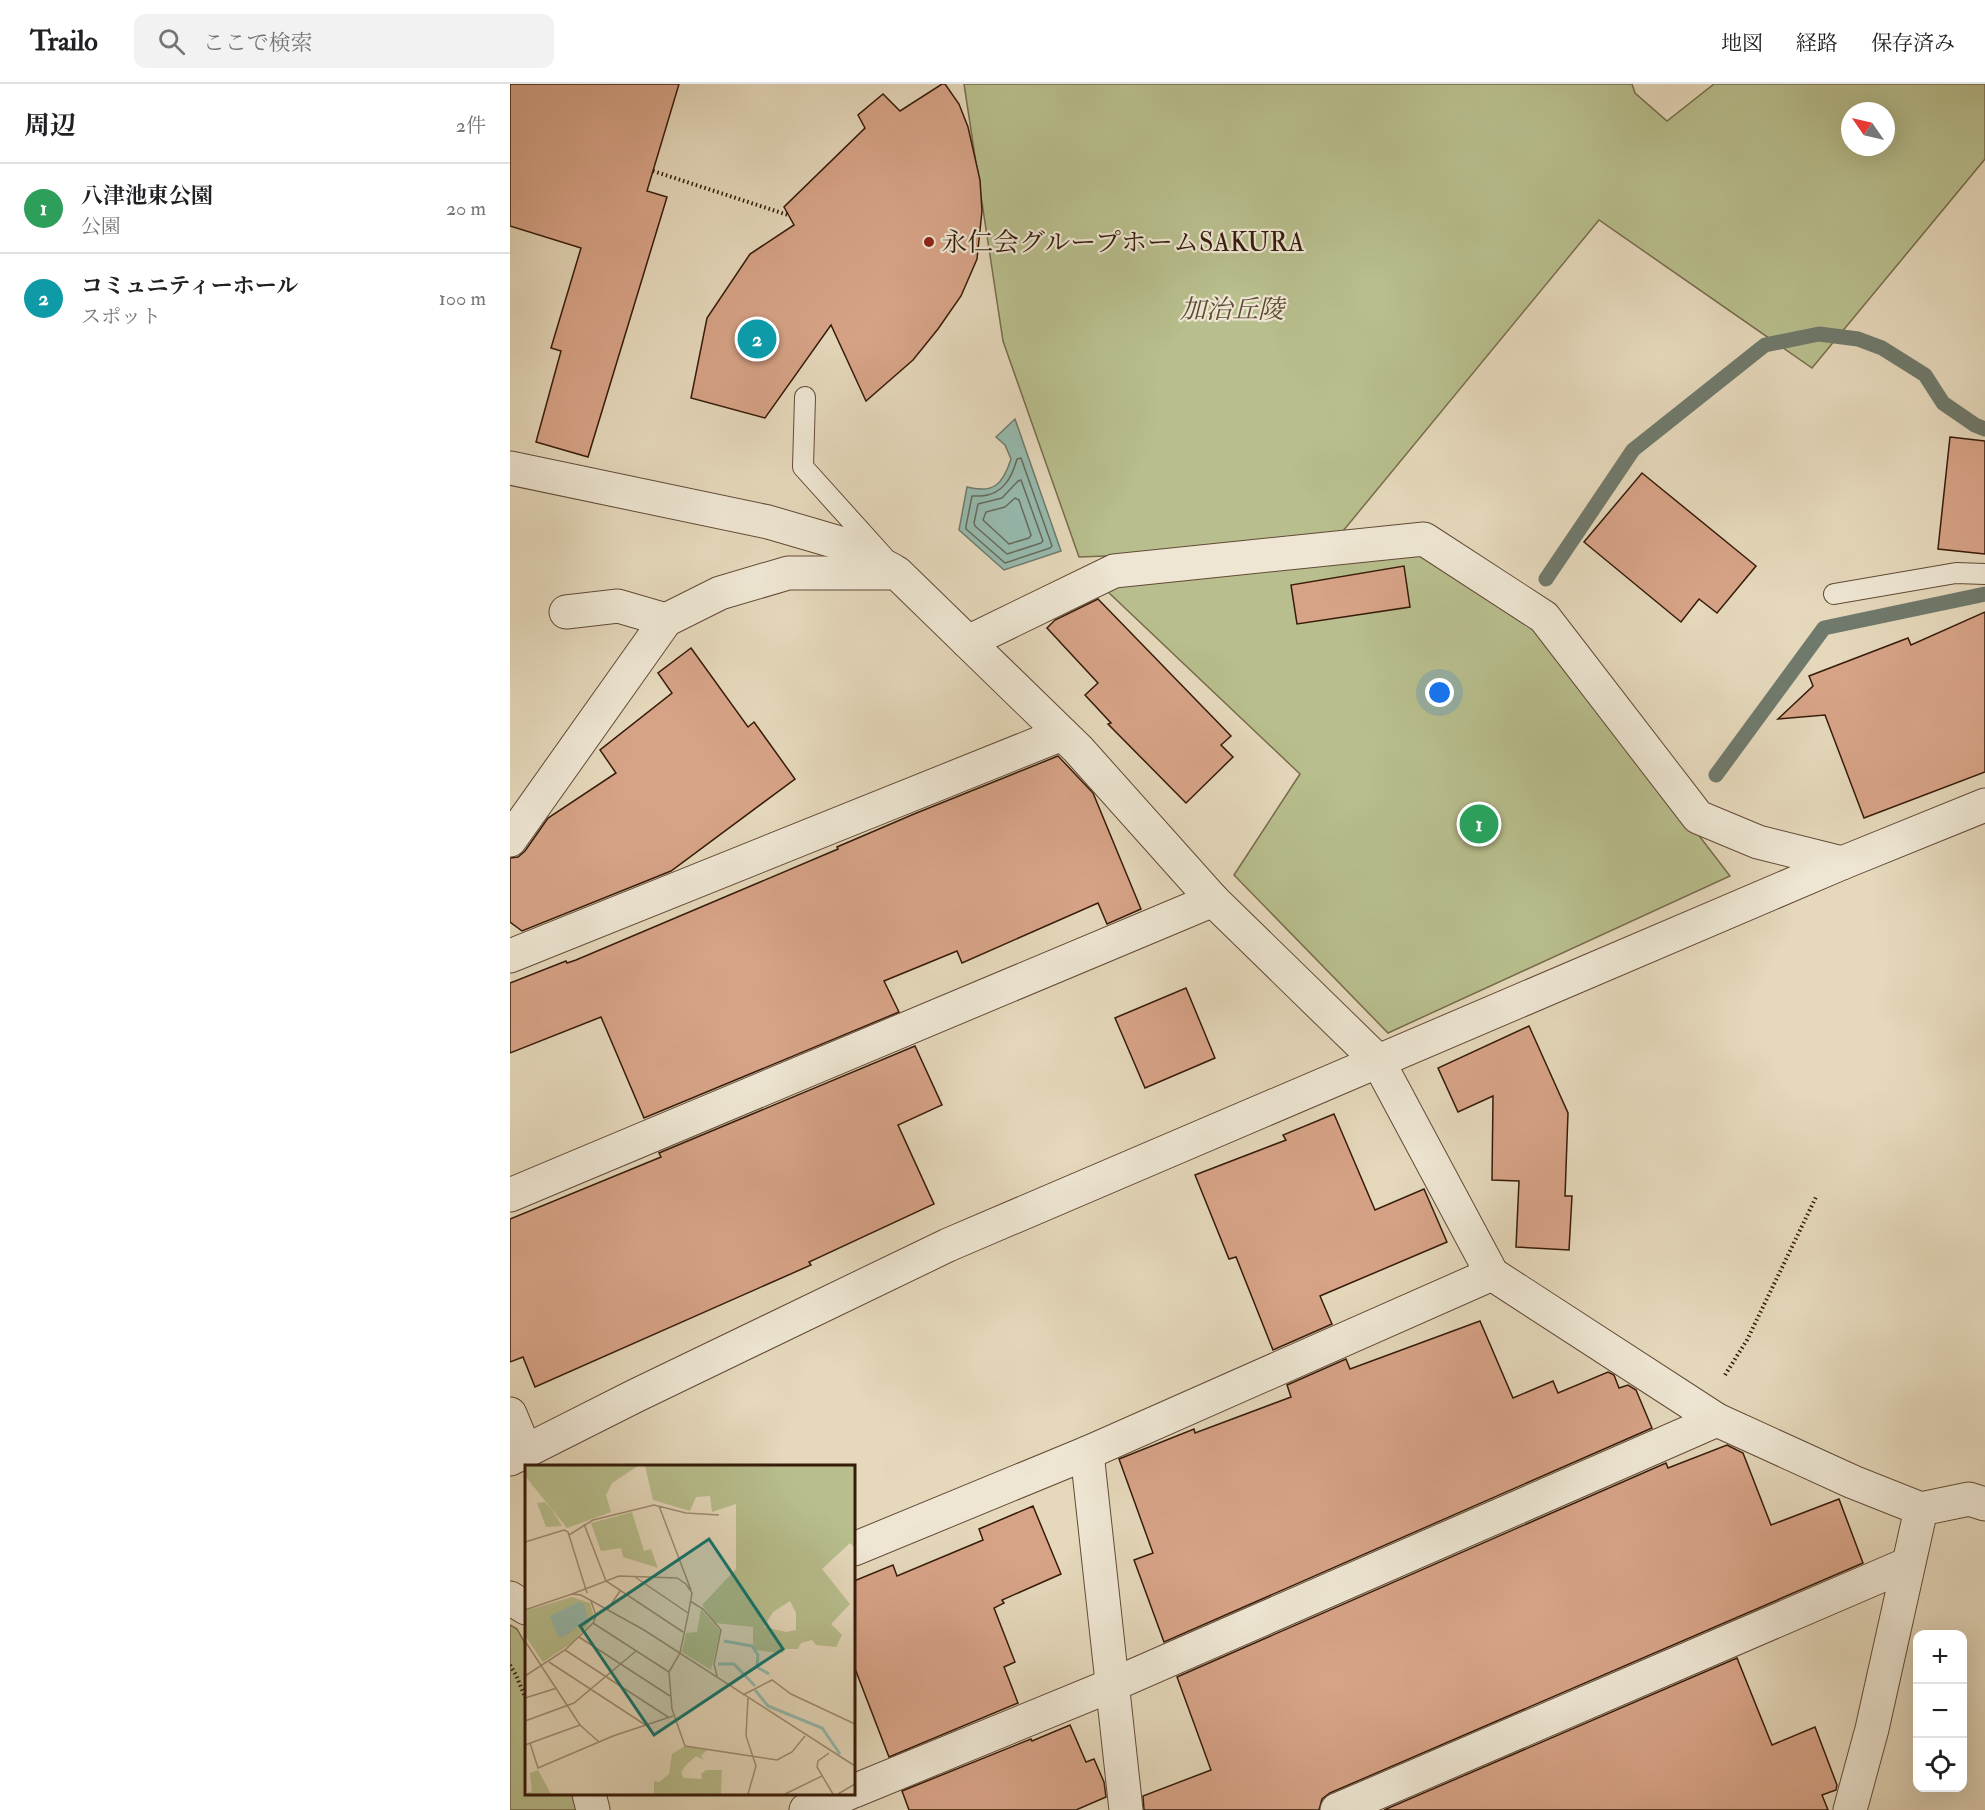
<!DOCTYPE html>
<html lang="ja">
<meta charset="utf-8">
<style>
:root{--surface:#fff;--page:#f2f2f2;--text:#202124;--muted:#757577;--line:#e0e0e0;--accent:#2563eb}
body{margin:0;font-family:"IM FELL Double Pica","Noto Serif JP",serif;background:var(--page);color:var(--text)}
.controls{position:absolute;right:18px;bottom:18px;display:grid;overflow:hidden;border-radius:12px;box-shadow:0 6px 24px #0002}
.controls button{width:54px;height:54px;display:grid;place-items:center;padding:0;border:0;border-bottom:2px solid var(--line);background:var(--surface);color:var(--text);font:30px sans-serif}
.compass{position:absolute;left:1331px;top:18px;width:54px;height:54px;border-radius:50%;background:var(--surface);box-shadow:0 6px 24px #0002;rotate:304deg}
.you{position:absolute;left:930px;top:609px;width:21px;height:21px;margin:-15px;border:4px solid #fff;border-radius:50%;background:#1a73e8;box-shadow:0 0 0 9px #1a73e833}
.badge{display:grid;place-items:center;width:39px;height:39px;border-radius:50%;background:var(--accent);color:#fff;font-size:20px;font-weight:700}
.pin{position:absolute;translate:-50% -50%;border:3px solid #fff;box-shadow:0 2px 6px #0006}
.list{margin:0;padding:0;list-style:none}
h2{display:flex;justify-content:space-between;align-items:center;height:78px;margin:0;padding:0 24px;font-size:26px}
h2 small{font-size:20px;font-weight:400;color:var(--muted)}
.list li{display:grid;grid-template-columns:39px 1fr auto;gap:18px;align-items:center;box-sizing:border-box;height:90px;padding:0 24px;border-top:2px solid var(--line)}
.list b{display:block;font-size:22px;white-space:nowrap}
.list p{margin:0;font-size:20px;white-space:nowrap;color:var(--muted)}
.list em{font-size:20px;font-style:normal;color:var(--muted)}
.icon{flex:none;width:33px;height:33px;fill:none;stroke:currentColor;stroke-width:2;stroke-linecap:round;stroke-linejoin:round}
.map{position:relative;flex:none;width:1475px;height:1726px;overflow:hidden}
header{display:flex;align-items:center;gap:36px;box-sizing:border-box;height:84px;padding:0 30px;background:var(--surface);border-bottom:2px solid var(--line)}
header strong{font-size:28px}
nav{display:flex;gap:33px;margin-inline-start:auto;font-size:21px}
.search{width:420px;height:54px;background:var(--page);display:flex;align-items:center;gap:15px;box-sizing:border-box;padding:0 21px;border-radius:12px;color:var(--muted);font-size:22px}
main{display:flex}
aside{flex:1;background:var(--surface)}
.map>svg:first-child{display:block}
.green{fill:#b8be8d;stroke:#776c4b;stroke-width:1.5;fill-rule:evenodd}
.water{fill:#96baae;stroke:#707a6c;stroke-width:1.5}
.lines{fill:none;stroke-linecap:round;stroke-linejoin:round}
.shore{stroke:#666a5c;stroke-width:1.5}
.stream{stroke:#707a6c;stroke-width:15}
.building{fill:#d7a387;stroke:#361b09;stroke-width:1.5}
.service-casing{stroke:#624a36;stroke-width:22}
.minor-casing{stroke:#624a36;stroke-width:35}
.tertiary-casing{stroke:#624a36;stroke-width:35}
.path{stroke:#361b09;stroke-width:4;stroke-dasharray:1.5 3;stroke-linecap:butt}
.service{stroke:#eee6d3;stroke-width:20}
.minor{stroke:#eee6d3;stroke-width:33}
.tertiary{stroke:#eee6d3;stroke-width:33}
.poi-dot{fill:#8f2418;stroke:#eee6d3;stroke-width:2}
.labels{text-anchor:middle;stroke-width:4.5;stroke-linejoin:round;paint-order:stroke}
.poi-label{font-size:26px;fill:#361b09;stroke:#eee6d3;text-anchor:start}
.park-label{font-size:26px;font-style:italic;fill:#5d4c31;stroke:#eee6d3}
.inset-river{fill:none;stroke:#96baae;stroke-width:3}
.inset-road{fill:none;stroke:#9f8c74;stroke-width:1.5}
.view{fill:#0f766e;fill-opacity:0.15;stroke:#0f766e;stroke-width:3}
.inset-edge{fill:none;stroke:#361b09;stroke-width:3}
</style>
<header>
<strong>Trailo</strong>
<div class="search"><svg class="icon" aria-label="search" viewBox="0 0 24 24"><circle cx="10" cy="10" r="6"/><path d="M15 15l6 6"/></svg>ここで検索</div>
<nav><a>地図</a><a>経路</a><a>保存済み</a></nav>
</header>
<main>
<aside>
<h2>周辺<small>2件</small></h2>
<ul class="list">
<li><span class="badge" style="background:#2e9e5b">1</span><div><b>八津池東公園</b><p>公園</p></div><em>20 m</em></li>
<li><span class="badge" style="background:#0f9aa8">2</span><div><b>コミュニティーホール</b><p>スポット</p></div><em>100 m</em></li>
</ul>
</aside>
<div class="map">
<svg width="1475" height="1726" viewBox="0 0 1475 1726">
<rect width="100%" height="100%" fill="#e5d8bb"/>
<filter id="stains"><feTurbulence type="fractalNoise" baseFrequency=".00333" numOctaves="4"/><feColorMatrix values="0 0 0 0 .2 0 0 0 0 .09 0 0 0 0 .02 0 0 0 .5 -.17"/></filter>
<radialGradient id="worn" r=".72"><stop offset=".6" stop-color="#630" stop-opacity="0"/><stop offset="1" stop-color="#630" stop-opacity=".3"/></radialGradient>
<g class="green">
<path d="M454,0H1122L1125,9L1157,37L1204,0H1475V75L1302,284L1089,136L819,464L569,473L493,257ZM1340,27H1376V63H1340Z"/>
<polygon points="915,468 1028,542 1220,792 878,949 724,791 790,690 596,506 609,495"/>
<polygon points="0,1541 7,1545 16,1561 16,1710 67,1710 70,1726 0,1726"/>
</g>
<path class="water" d="M505,335L551,467L494,486L449,446L457,403C484,410 493,400 501,375L495,361L486,353Z"/>
<g class="lines">
<g class="shore">
<path d="M511,374L542,462L540,464L495,479L456,445V442L462,412C465,412 468,412 471,412C493,411 502,393 507,375Z"/>
<polygon points="511,396 533,457 531,459 497,470 465,442 464,439 468,420 492,414 508,397"/>
<polygon points="505,414 509,416 521,451 519,454 499,460 473,436 476,428 495,423"/>
</g>
<g class="stream">
<polyline points="1036,495 1123,366 1255,261 1309,250 1348,255 1372,264 1415,291 1433,319 1465,341 1475,345"/>
<polyline points="1206,691 1314,544 1475,510"/>
</g>
</g>
<g class="building">
<polygon points="0,0 169,0 137,107 157,113 78,373 26,358 51,267 41,264 71,164 0,142"/>
<polygon points="432,0 435,0 449,20 458,43 470,96 472,127 467,175 451,212 428,245 403,276 356,317 321,241 255,334 181,314 197,234 240,170 284,141 274,123 355,44 348,31 373,10 390,27"/>
<polygon points="1440,353 1475,357 1475,470 1428,465"/>
<polygon points="1132,389 1246,482 1207,529 1189,515 1171,538 1074,458"/>
<polygon points="894,482 900,523 787,540 781,501"/>
<polygon points="588,515 721,652 711,661 723,673 676,719 598,640 601,639 575,611 588,599 537,544 545,536"/>
<polygon points="1475,528 1475,688 1354,734 1315,631 1268,635 1303,602 1299,592 1398,554 1401,561"/>
<polygon points="181,564 238,643 244,638 285,695 161,787 12,847 0,838 0,774 8,773 15,767 38,734 106,689 90,666 162,609 148,589"/>
<polygon points="548,672 583,709 631,825 597,840 588,819 452,879 447,867 374,897 389,928 134,1034 91,933 0,969 0,899 56,877 57,879 66,876 328,765 327,763 404,730"/>
<polygon points="676,904 705,974 635,1004 605,934"/>
<polygon points="1019,942 1058,1029 1055,1112 1062,1112 1059,1166 1006,1163 1009,1097 982,1096 983,1012 948,1028 928,984"/>
<polygon points="405,962 432,1021 388,1041 424,1120 299,1178 301,1181 25,1303 13,1273 0,1278 0,1135 151,1073 149,1069"/>
<polygon points="824,1030 865,1126 914,1105 937,1158 810,1212 822,1240 763,1266 726,1173 719,1175 685,1091 776,1056 773,1051"/>
<polygon points="970,1237 1003,1314 1043,1297 1048,1309 1098,1288 1104,1291 1109,1304 1118,1301 1126,1306 1142,1344 654,1558 624,1476 643,1469 609,1375 684,1345 685,1349 781,1313 777,1301 836,1275 840,1285"/>
<polygon points="1217,1361 1233,1369 1261,1441 1329,1415 1353,1479 820,1709 812,1715 809,1726 634,1726 633,1712 701,1686 667,1593 1156,1379 1158,1384"/>
<polygon points="523,1422 551,1490 492,1516 494,1519 484,1524 505,1578 494,1583 508,1619 379,1673 344,1582 344,1497 383,1481 387,1492 473,1456 469,1445"/>
<polygon points="1227,1574 1262,1661 1305,1643 1327,1701 1326,1706 1312,1711 1318,1726 874,1726"/>
<polygon points="560,1641 576,1678 584,1675 594,1698 596,1713 566,1726 399,1726 392,1707 521,1655 522,1657"/>
</g>
<g class="lines">
<g class="service-casing">
<g id="service">
<polyline points="295,313 293,383 374,473"/>
<polyline points="1324,510 1446,489 1475,490"/>
</g>
</g>
<g class="minor-casing">
<g id="minor">
<polyline points="0,384 258,438 330,459 382,486"/>
<polyline points="56,528 108,522 156,536"/>
<polyline points="458,558 604,487 914,455 1034,533 1188,733 1248,758 1332,779"/>
<polyline points="0,756 156,536 210,509 278,489 387,489 568,665 703,816 868,977 982,1190 1207,1336 1343,1398 1411,1425 1459,1415 1475,1420"/>
<polyline points="0,872 552,650"/>
<polyline points="0,1111 703,816"/>
<polyline points="0,1330 15,1366"/>
<polyline points="577,1369 616,1726"/>
<polyline points="344,1465 577,1369 982,1190"/>
<polyline points="0,1514 16,1524"/>
<polyline points="344,1707 602,1601 1207,1336"/>
<polyline points="79,1710 83,1726"/>
<polyline points="296,1726 337,1710"/>
<polyline points="827,1726 1398,1480"/>
<polyline points="1340,1726 1362,1645 1411,1425"/>
</g>
</g>
<g class="tertiary-casing">
<polyline id="tertiary" points="0,1375 125,1312 438,1161 1332,779 1475,721"/>
</g>
<g class="path">
<polyline points="143,87 278,131"/>
<polyline points="1215,1291 1237,1256 1307,1111"/>
<polyline points="0,1581 6,1591 16,1615"/>
</g>
<use href="#service" class="service"/>
<use href="#minor" class="minor"/>
<use href="#tertiary" class="tertiary"/>
</g>
<circle class="poi-dot" cx="419" cy="158" r="6"/>
<g class="labels">
<g class="poi-label">
<text x="431" y="167">永仁会グループホームSAKURA</text>
</g>
<g class="park-label">
<text x="722" y="234">加治丘陵</text>
</g>
</g>
<g transform="translate(15 1381)">
<rect width="330" height="330" fill="#e5d8bb"/>
<path d="M0,1H113L87,18L81,30L86,47L42,63L0,11ZM120,1H330V83L325,78L297,104L325,139L306,159L317,170L311,182L291,180L287,175L276,178L273,184H259L258,188L228,185V162L190,158L177,140L211,104V39L187,47L185,31L171,32L165,46L128,35ZM265,136L271,148V165L261,167L239,162L248,147ZM20,37L27,45L37,61L21,62L12,38ZM107,47L119,86L126,84L133,103L98,92L96,83L76,86L66,58ZM47,132L65,138L69,152L47,178L18,197L0,171V146ZM176,144L195,166L186,205L157,187L161,168L172,167ZM160,281L182,285L176,291L179,295L171,291L160,301L156,308L159,313L177,314L176,309L181,305H197L196,329H129V316L134,317L144,309L147,289ZM13,305L26,329H0L7,326L5,308Z" fill="#b8be8d" fill-rule="evenodd"/>
<path d="M54,137L59,139L63,154L39,172L33,171L25,151Z" fill="#96baae"/>
<path class="inset-river" d="M199,176L227,181L233,190L232,202L244,209M193,199H209L230,221M230,225L243,241L297,263L315,289"/>
<path class="inset-road" d="M134,41L166,125M59,59L81,116L158,167M44,70L68,55L129,40L161,48L194,50M0,77L39,65L43,67L62,128M110,112L163,148M47,129L94,111L152,113L161,119L167,128L163,150L155,188L144,207L147,244L160,281L252,295L267,287L280,271M165,136L178,144L196,165L189,199L192,211M83,144L95,126M0,145L47,129L56,130L119,165L330,301M68,158L144,207M54,172L145,231M0,176L55,260L74,277M40,185L143,252M24,197L122,261M0,211L40,185L68,158L71,151L66,136M218,230L247,215L266,229L330,259M0,233L32,223M0,256L49,238L111,186M5,278L13,303L88,271L148,251M0,280L55,260M304,288L293,296L292,302L308,329M223,329L231,301L221,271L223,233M260,329L297,311M313,329L330,319"/>
<path class="view" d="M184,74L258,184L129,270L55,161Z"/>
<rect width="330" height="330" class="inset-edge"/>
</g>
<rect width="100%" height="100%" filter="url(#stains)"/>
<rect width="100%" height="100%" fill="url(#worn)"/>
</svg>
<div class="controls">
<button>+</button>
<button>−</button>
<button><svg class="icon" aria-label="locate" viewBox="0 0 24 24"><circle cx="12" cy="12" r="6"/><path d="M12 2v4M12 18v4M2 12h4M18 12h4"/></svg></button>
</div>
<svg class="compass" viewBox="-18 -18 36 36"><path d="M0-13l5 13h-10z" fill="#e53935"/><path d="M0 13l5-13h-10z" fill="#757577"/></svg>
<div class="you"></div>
<div class="pin badge" style="left:969px;top:740px;background:#2e9e5b">1</div>
<div class="pin badge" style="left:247px;top:255px;background:#0f9aa8">2</div>
</div>
</main>
